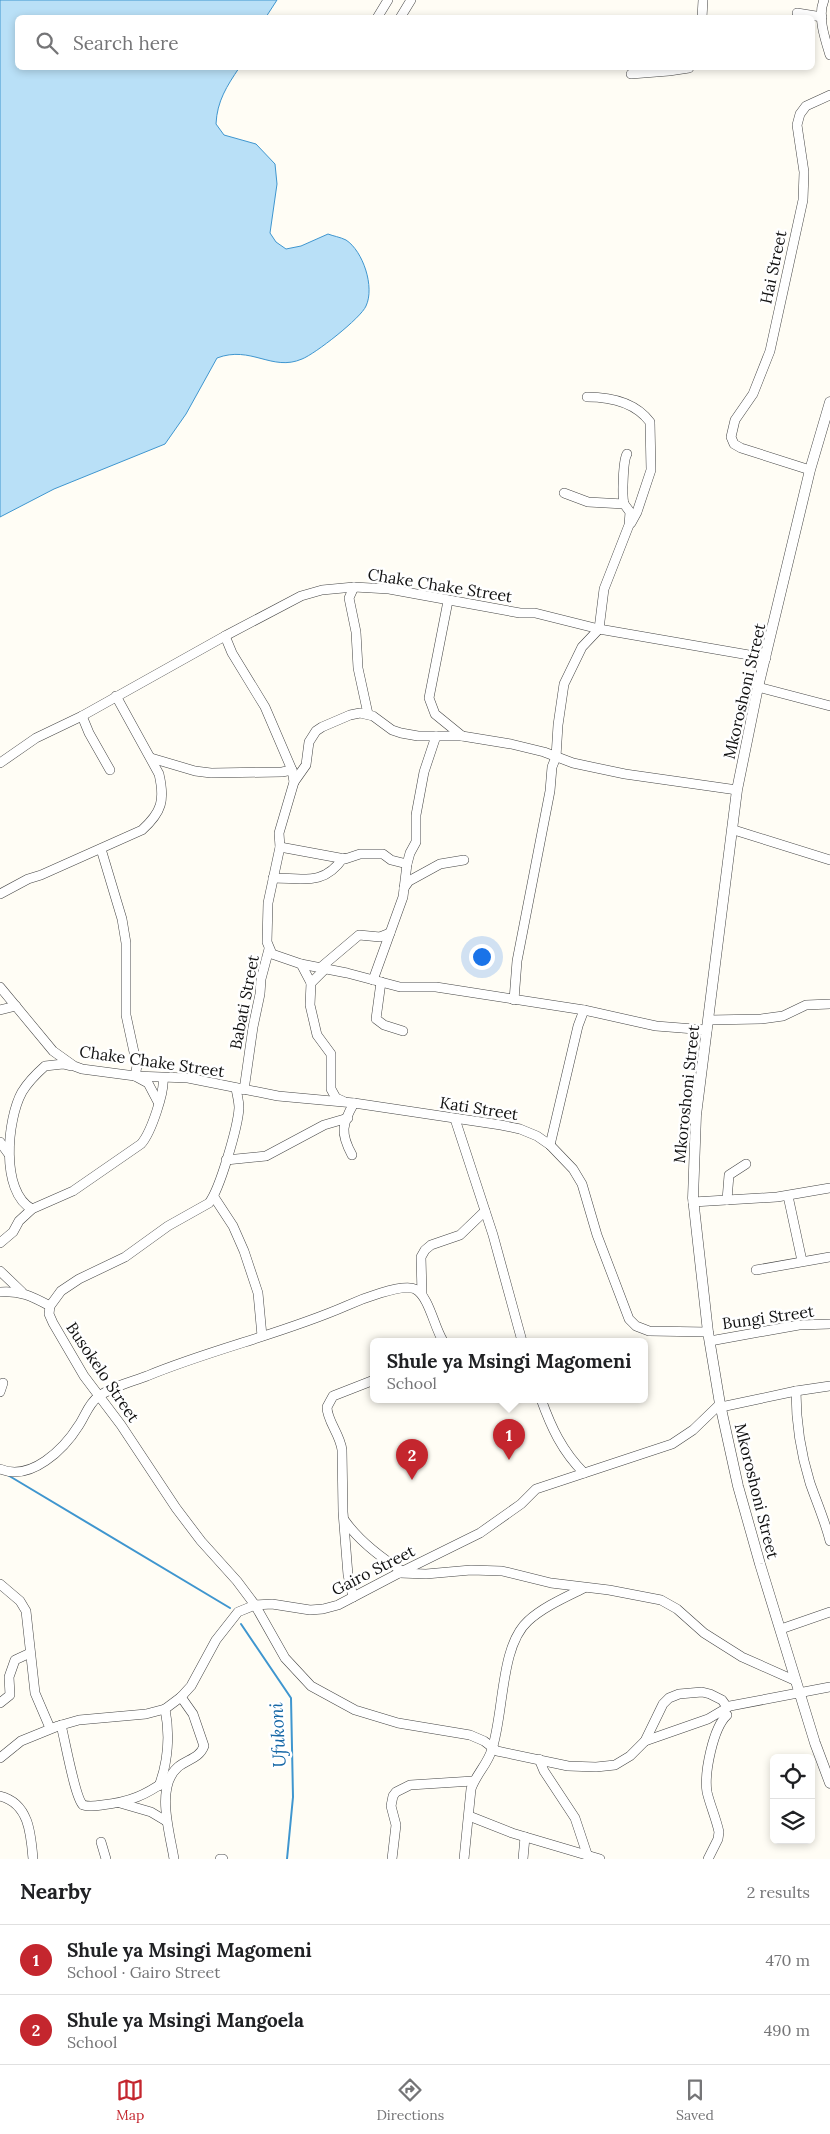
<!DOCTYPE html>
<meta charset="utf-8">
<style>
:root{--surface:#fff;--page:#f2f2f2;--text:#202124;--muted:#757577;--line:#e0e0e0;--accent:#c4262e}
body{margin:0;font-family:Lora,serif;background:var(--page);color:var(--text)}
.controls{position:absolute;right:15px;bottom:15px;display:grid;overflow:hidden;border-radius:8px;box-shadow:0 2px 8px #0003}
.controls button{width:45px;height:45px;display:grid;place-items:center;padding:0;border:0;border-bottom:1px solid var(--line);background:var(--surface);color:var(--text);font:25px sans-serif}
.you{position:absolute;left:481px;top:956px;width:18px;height:18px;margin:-12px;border:4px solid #fff;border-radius:50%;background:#1a73e8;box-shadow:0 0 0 8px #1a73e833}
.badge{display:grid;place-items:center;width:32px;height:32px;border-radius:50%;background:var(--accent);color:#fff;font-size:16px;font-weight:700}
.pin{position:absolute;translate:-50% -41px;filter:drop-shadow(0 1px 2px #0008)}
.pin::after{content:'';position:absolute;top:26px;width:18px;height:15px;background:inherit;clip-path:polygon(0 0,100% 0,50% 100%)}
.popup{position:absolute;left:370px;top:1338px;width:278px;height:65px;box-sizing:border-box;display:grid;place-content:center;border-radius:8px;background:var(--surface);filter:drop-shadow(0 1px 4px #0005);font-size:16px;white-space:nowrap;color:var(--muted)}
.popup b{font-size:19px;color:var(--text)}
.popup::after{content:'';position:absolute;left:50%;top:100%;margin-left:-10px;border:10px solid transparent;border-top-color:var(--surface)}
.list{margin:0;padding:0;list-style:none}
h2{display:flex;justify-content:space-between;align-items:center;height:65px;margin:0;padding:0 20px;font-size:21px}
h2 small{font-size:16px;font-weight:400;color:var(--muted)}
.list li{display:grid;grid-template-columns:32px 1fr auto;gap:15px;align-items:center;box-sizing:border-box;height:70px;padding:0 20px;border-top:1px solid var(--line)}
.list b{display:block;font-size:19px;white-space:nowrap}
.list p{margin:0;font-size:16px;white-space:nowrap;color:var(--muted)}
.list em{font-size:16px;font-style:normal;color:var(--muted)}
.icon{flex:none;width:28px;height:28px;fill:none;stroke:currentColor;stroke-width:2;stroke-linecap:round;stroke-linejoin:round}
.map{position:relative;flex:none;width:830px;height:1859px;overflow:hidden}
.search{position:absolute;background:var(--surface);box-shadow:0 2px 8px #0003;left:15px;right:15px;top:15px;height:55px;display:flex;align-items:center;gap:12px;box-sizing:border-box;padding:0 18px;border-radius:8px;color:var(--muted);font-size:19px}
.sheet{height:205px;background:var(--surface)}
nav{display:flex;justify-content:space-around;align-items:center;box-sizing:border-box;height:70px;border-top:1px solid var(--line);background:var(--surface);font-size:14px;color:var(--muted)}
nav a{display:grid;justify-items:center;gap:2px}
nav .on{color:var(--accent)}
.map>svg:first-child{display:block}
.water{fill:#b9e0f7;stroke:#3f96cf}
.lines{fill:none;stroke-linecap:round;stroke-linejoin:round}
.stream{stroke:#3f96cf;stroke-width:2}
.minor-casing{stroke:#444;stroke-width:10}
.tertiary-casing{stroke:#444;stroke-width:11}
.minor{stroke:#fff;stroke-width:9}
.tertiary{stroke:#fff;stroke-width:10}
.labels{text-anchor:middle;stroke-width:5;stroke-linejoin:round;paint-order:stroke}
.street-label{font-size:16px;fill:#111;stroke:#fff}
.water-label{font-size:18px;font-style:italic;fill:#1768a6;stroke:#fff}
</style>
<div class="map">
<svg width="830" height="1859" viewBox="0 0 830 1859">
<rect width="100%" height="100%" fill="#fffdf5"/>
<path class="water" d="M0,0H277L266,17L18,18V68H239C227,86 217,101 216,124L224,135L256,144L275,164L277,184L270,233L276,242L286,249L301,246L328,234C333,236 340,237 346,240C363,251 375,287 366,306C361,318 315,354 302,359C272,372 251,345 217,358L186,414L165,444L54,489L0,517Z"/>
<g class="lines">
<g class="stream">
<polyline points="6,1474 230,1608"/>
<polyline points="241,1624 291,1698 293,1797 287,1859"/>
</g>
<g class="minor-casing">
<g id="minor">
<path d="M824,0C817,16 825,39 830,55"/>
<polyline points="797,13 822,17"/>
<polyline points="377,18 388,0"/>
<polyline points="400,18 411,0"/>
<polyline points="702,18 703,0"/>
<polyline points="631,74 669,71 689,68"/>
<path d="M587,397C610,397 635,402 650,422L651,470L637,512L631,523"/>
<polyline points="810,470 741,448 734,444 731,437 735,420 753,394 770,351 803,200 804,172 797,125 800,114 806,106 830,95"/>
<path d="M624,504C622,496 623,460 627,454"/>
<polyline points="354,587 349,598 356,632 358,668 368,714"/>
<polyline points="448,601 429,698 435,714 462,736"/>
<polyline points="225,636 232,653 265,707 292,770 294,782 279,833 280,847 268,903 267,942 272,954 301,964 347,973 400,987 436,987 584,1010 656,1026 707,1030"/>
<polyline points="758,687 830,706"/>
<polyline points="82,716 89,733 110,770"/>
<polyline points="151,758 195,771 211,773 282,772 292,770"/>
<polyline points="0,763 36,738 82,716 225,636 301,596 322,590 354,587 389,589 520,613 535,613 599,629 766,658"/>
<polyline points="294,782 306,765 309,742 316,731 322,727 350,715 360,713 373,716 392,730 401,733 418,736 462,736 511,744 544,752 573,763 625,774 737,790"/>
<polyline points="734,830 830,860"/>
<polyline points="280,847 345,859 360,854 383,854 391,860 407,864"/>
<polyline points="101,849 122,919 126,943 126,1015 137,1066 135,1076 148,1083 158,1102"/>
<path d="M273,878C303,878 324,886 343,858"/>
<polyline points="404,888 409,881 440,864 464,860"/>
<path d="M0,894L28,879L41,875L142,830C162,812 165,800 159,774L116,696"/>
<polyline points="301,964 311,983"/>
<polyline points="320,968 359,935 380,937 390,933"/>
<polyline points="325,969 311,983 310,1005 317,1035 331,1054 331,1089 336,1098 343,1101"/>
<polyline points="373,980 403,897 407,864 410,853 416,842 416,815 424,772 436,736"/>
<polyline points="381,982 376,1019 384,1025 403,1031"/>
<polyline points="0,987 53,1051 74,1066 82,1069 135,1076 188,1078 278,1096 354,1103 501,1125 520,1129 537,1136 550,1145 573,1169 582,1184 597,1235 629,1319 636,1326 649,1331 708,1332"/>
<polyline points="514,1000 517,961 550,791 552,767 556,757 558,725 564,684 582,647 599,629 604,589 629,525 630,512 624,504 588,502 564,493"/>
<polyline points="0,1010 16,1006"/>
<polyline points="709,1020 761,1019 783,1016 806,1005 830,1004"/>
<path d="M236,1088C237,1095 239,1101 239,1108C238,1126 220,1189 209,1203L168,1226L125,1257L79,1279L61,1291L50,1306L49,1314L53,1323L84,1376L121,1425L176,1508L201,1541L237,1581L255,1605L285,1658L311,1686L355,1710L398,1723L470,1735L484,1741L497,1751L568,1766L596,1767L615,1765L630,1756L645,1741L663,1704L669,1698L679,1694L702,1692L710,1694L722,1700L727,1707"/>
<polyline points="244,1090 253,1027 260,994 261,979 269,949"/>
<polyline points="455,1119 493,1235 522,1341"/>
<polyline points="0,1142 8,1153"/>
<polyline points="550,1145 578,1026 584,1010"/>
<path d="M352,1155C340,1133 342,1124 354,1103"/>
<polyline points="226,1160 266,1156 324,1125 348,1118"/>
<polyline points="788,1196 802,1261"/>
<polyline points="214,1197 233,1226 244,1251 258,1293 262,1336"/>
<polyline points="727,1200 729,1175 746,1164"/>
<polyline points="693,1202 777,1197 830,1188"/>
<path d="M32,1209C0,1192 7,1119 22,1092C28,1082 36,1074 45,1066L63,1064L71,1066"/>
<path d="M0,1243L13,1232L19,1221L32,1209L73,1191L141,1144C151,1133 165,1091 163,1078"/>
<polyline points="756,1270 830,1257"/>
<polyline points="0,1271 22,1292"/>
<path d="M0,1292C20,1290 33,1297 50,1306"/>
<polyline points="422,1294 421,1257 425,1250 431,1245 460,1235 485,1211"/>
<polyline points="710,1341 799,1325 830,1324"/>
<path d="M796,1391C796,1420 801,1454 810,1483C817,1503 825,1521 830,1541"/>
<polyline points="0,1392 3,1383"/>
<path d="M541,1399C551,1427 562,1451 584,1473"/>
<polyline points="721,1407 796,1391 830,1386"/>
<path d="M0,1469C31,1482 64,1449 79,1425C85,1416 89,1403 98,1397C111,1387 131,1382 147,1376C212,1349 282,1334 346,1306C359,1300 402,1283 415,1289C429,1296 434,1327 443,1341"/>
<path d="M345,1521C360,1542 380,1557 402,1571"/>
<polyline points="400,1573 426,1574 471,1570 502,1571 551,1583 609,1590 661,1600 677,1609 704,1633 742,1657 796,1681"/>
<polyline points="0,1584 20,1601 26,1611 35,1693 50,1728"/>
<path d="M353,1597L348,1575L343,1512L342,1450C340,1434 327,1421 327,1407L333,1396L374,1380"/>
<polyline points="781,1629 830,1612"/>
<polyline points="0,1703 10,1695 9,1677 15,1660 30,1653"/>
<path d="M61,1725C65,1740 75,1798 83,1805C89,1807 96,1806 102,1805C130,1802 146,1795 168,1779"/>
<polyline points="645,1741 708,1719 730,1706 830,1687"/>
<polyline points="0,1758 21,1741 58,1726 79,1720 146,1714 165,1709 181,1697 191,1686 216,1640 238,1612 255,1605 272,1604 310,1610 323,1609 338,1605 399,1573 480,1533 521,1504 536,1489 672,1444 693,1430 720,1404"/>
<polyline points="539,1759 544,1771 575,1818 587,1854"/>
<path d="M159,1786C168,1762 170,1734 165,1709"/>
<path d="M0,1796C29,1803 31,1834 33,1859"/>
<polyline points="120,1803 151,1812 166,1821"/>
<polyline points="469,1816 512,1833 600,1859"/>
<polyline points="101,1842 106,1859"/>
<path d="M174,1859C170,1833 155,1787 178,1767C187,1759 199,1759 204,1746L193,1714L181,1697"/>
<polyline points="220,1859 223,1859"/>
<polyline points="392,1859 396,1825 391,1806 393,1796 396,1792 410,1785 473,1781"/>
<path d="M464,1859L471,1789C476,1774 488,1764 492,1749C504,1714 500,1646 528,1621C543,1607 566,1597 584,1588"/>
<polyline points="523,1859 525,1837"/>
<path d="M708,1859L718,1839L719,1832C716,1818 710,1805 707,1792C704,1773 713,1728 727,1715"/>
</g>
</g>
<g class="tertiary-casing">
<polyline id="tertiary" points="830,402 810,470 758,687 737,790 696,1115 693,1198 708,1332 720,1404 738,1486 760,1564 815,1743 830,1783"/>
</g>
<use href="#minor" class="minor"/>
<use href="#tertiary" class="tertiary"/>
</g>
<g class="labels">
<g class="street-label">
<text transform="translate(773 267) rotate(-78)" y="6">Hai Street</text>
<text transform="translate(440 585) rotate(9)" y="6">Chake Chake Street</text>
<text transform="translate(744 691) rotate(-77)" y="6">Mkoroshoni Street</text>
<text transform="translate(244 1002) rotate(-79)" y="6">Babati Street</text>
<text transform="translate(152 1061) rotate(8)" y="6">Chake Chake Street</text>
<text transform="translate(686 1094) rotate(-84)" y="6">Mkoroshoni Street</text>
<text transform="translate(479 1108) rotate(9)" y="6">Kati Street</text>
<text transform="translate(768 1317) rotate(-8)" y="6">Bungi Street</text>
<text transform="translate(103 1372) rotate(56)" y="6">Busokelo Street</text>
<text transform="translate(757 1491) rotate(76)" y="6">Mkoroshoni Street</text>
<text transform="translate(373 1570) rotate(-27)" y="6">Gairo Street</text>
</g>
<g class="water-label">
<text transform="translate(278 1735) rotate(-93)" y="6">Ufukoni</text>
</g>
</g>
</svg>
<div class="controls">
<button><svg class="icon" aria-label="locate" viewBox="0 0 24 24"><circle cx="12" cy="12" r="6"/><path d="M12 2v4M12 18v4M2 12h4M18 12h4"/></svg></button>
<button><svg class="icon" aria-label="layers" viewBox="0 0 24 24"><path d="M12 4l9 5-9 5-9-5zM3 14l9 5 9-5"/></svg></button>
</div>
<div class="you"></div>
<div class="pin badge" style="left:509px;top:1460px">1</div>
<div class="popup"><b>Shule ya Msingi Magomeni</b>School</div>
<div class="pin badge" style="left:412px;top:1480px">2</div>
<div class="search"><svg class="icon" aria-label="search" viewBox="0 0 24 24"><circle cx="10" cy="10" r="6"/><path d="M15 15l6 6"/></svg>Search here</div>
</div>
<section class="sheet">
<h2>Nearby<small>2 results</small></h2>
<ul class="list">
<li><span class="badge">1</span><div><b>Shule ya Msingi Magomeni</b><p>School · Gairo Street</p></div><em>470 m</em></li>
<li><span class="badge">2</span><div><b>Shule ya Msingi Mangoela</b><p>School</p></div><em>490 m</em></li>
</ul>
</section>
<nav>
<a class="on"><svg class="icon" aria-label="map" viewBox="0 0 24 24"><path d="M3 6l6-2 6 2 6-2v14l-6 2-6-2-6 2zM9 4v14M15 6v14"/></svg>Map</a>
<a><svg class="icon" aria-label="directions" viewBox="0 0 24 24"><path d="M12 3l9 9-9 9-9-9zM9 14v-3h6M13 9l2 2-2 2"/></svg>Directions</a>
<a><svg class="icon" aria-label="saved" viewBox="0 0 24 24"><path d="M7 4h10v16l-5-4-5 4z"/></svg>Saved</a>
</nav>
